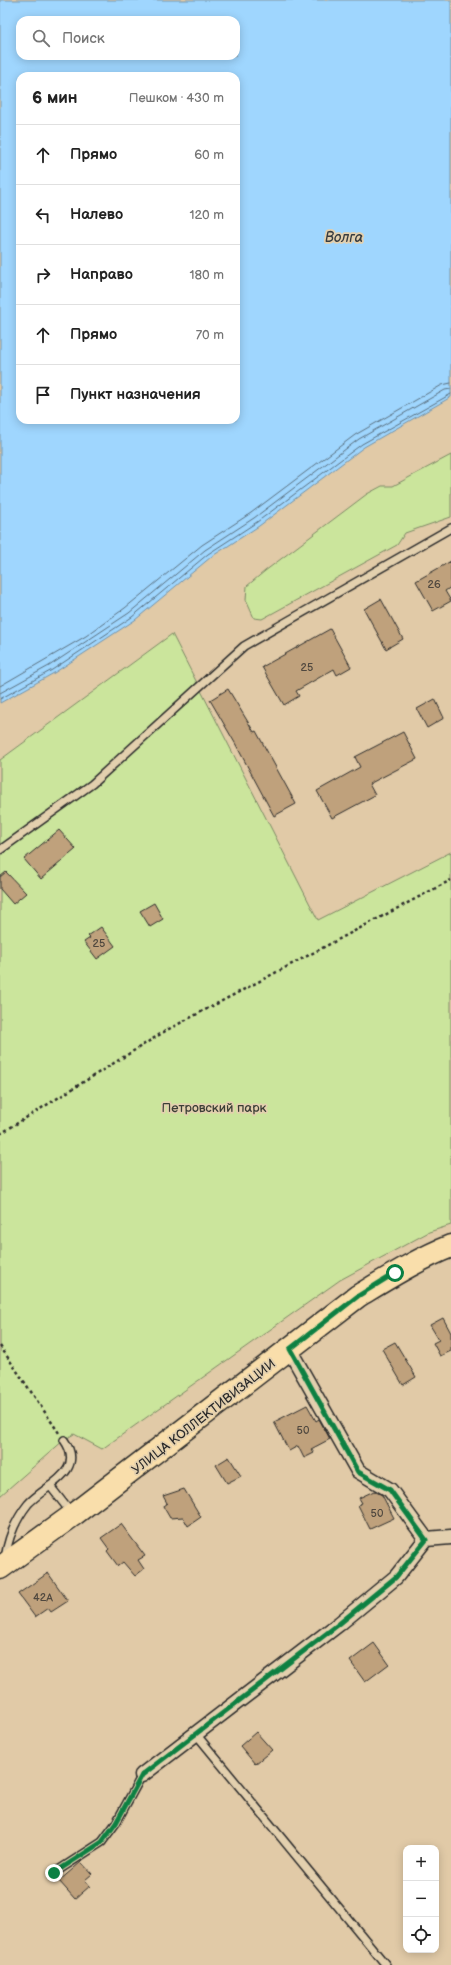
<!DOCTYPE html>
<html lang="ru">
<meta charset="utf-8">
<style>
:root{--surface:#fff;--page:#f6f6f6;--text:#222;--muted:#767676;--line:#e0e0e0}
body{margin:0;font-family:"Balsamiq Sans",sans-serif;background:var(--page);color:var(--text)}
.controls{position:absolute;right:12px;bottom:12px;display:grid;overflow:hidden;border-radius:8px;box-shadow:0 2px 10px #0003}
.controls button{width:36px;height:36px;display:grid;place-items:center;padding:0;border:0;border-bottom:1px solid var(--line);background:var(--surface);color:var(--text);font:20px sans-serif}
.stop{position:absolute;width:12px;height:12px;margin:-9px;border:3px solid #0b8043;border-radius:50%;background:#fff}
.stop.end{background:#0b8043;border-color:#fff;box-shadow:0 1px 4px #0008}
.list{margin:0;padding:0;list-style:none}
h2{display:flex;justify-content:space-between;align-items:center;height:52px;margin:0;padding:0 16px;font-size:17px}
h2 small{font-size:13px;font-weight:400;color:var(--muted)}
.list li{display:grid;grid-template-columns:26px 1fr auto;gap:12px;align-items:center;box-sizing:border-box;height:60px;padding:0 16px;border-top:1px solid var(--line)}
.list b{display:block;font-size:15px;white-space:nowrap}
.list em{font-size:13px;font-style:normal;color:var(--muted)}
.icon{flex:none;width:22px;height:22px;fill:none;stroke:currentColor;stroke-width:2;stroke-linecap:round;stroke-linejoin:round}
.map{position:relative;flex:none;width:451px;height:1965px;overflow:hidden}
.search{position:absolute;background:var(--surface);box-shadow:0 2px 10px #0003;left:16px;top:16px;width:224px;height:44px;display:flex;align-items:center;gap:10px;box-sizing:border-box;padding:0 14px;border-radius:12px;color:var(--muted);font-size:15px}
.panel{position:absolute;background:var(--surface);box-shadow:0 2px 10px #0003;left:16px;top:72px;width:224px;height:352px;border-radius:12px}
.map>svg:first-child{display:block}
.green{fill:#cbe59c;stroke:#7b8864}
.water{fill:#9fd6fe;stroke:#7192aa;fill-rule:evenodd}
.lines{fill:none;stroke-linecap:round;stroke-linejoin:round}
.shore{stroke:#596f7f;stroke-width:1}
.building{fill:#bfa17c;stroke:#2b2b2b}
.service-casing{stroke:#2b2b2b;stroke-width:10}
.minor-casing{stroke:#2b2b2b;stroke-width:17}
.primary-casing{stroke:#2b2b2b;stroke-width:25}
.path{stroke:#2b2b2b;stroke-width:2.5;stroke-dasharray:3 3;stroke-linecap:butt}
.service{stroke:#e3d0ae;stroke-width:7}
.minor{stroke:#e3d0ae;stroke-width:14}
.primary{stroke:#f9deab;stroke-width:22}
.route{stroke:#0b8043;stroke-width:5}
.labels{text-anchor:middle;stroke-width:3.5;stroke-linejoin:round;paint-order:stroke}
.number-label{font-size:11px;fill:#50483f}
.park-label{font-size:13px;fill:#3b3e36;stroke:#e3d0ae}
.street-label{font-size:13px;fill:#2b2b2b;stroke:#e3d0ae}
.water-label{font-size:14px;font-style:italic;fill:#373c40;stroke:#e3d0ae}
</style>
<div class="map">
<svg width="451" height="1965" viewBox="0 0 451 1965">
<rect width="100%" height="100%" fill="#e1caa7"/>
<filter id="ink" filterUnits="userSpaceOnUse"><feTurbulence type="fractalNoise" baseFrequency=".025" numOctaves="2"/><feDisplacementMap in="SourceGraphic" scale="8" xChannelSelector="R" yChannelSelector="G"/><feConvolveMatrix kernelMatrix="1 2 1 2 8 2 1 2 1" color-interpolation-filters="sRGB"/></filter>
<g filter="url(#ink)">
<g class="green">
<polygon points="451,455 451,517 405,533 397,545 262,619 254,618 246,600 247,586 265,571 367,494 382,486 393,486"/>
<polygon points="172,634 318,920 451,852 451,1225 429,1232 340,1280 102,1449 74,1434 64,1440 0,1496 0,760"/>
</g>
<path class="water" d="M0,0H451V397L364,447L259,526L211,557L135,620L54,673L0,703ZM20,20H236V56H20ZM20,76H236V420H20Z"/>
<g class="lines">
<g class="shore">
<polyline points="0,686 86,636 125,608 202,545 251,513 355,435 442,385 451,383"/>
<polyline points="0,693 49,666 129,613 205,550 254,518 359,439 445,390 451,389"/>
<polyline points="0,699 52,670 132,617 208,554 257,522 362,444 451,394"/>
</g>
</g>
<g class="building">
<polygon points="451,561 451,587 445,591 451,601 433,611 416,581"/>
<polygon points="381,599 403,639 386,649 364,609"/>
<polygon points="330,629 351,667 337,675 334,669 296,691 299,696 284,705 262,667"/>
<polygon points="228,689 254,732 256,731 296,804 274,816 235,743 210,700"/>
<polygon points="435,699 444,718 427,728 417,709"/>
<polygon points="403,732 417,759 369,784 375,795 332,818 317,791 360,767 355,757"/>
<polygon points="59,830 76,849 41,879 24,859"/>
<polygon points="6,872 26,893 13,904 0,889 0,877"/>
<polygon points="154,903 163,919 150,927 140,911"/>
<polygon points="101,927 115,946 97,959 84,942 90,938 88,936"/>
<polygon points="443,1318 451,1333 451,1351 440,1356 433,1343 439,1340 430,1325"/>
<polygon points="395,1342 416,1377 403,1385 382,1349"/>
<polygon points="307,1405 316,1421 319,1419 330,1439 311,1449 314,1453 304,1458 298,1446 289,1451 274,1422"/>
<polygon points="229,1457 241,1476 227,1483 216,1465"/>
<polygon points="184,1489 201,1517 188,1526 183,1517 170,1518 163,1506 167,1503 163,1496"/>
<polygon points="374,1491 382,1495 394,1518 370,1529 358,1505 362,1503 359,1498"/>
<polygon points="121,1524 145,1556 138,1560 144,1569 135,1576 123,1562 118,1566 107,1551 109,1549 101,1538"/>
<polygon points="48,1573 68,1601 51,1612 48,1608 35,1617 18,1594"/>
<polygon points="374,1643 389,1664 365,1682 350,1661"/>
<polygon points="256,1732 272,1750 255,1764 240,1746"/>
<polygon points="81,1862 92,1874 85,1880 90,1886 75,1899 59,1881"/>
</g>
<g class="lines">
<g class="service-casing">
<g id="service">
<polyline points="0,850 92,784 244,646 451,528"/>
<polyline points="50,1486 72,1514"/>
<path d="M5,1558C8,1539 16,1519 28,1504C45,1485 87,1472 64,1440"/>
<polyline points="196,1734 386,1965"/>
<polyline points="54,1873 102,1842 116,1823 142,1775"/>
</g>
</g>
<g class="minor-casing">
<g id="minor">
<polyline points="289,1349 358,1471 390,1490 426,1539"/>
<polyline points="142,1775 339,1624 396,1577 426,1539 451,1537"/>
</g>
</g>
<g class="primary-casing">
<path id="primary" d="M0,1568L73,1515L358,1296C388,1278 418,1259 451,1246"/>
</g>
<g class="path">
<polyline points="0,1134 167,1030 451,880"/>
<polyline points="0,1346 59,1433"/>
</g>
<use href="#service" class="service"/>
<use href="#minor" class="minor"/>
<use href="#primary" class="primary"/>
</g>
</g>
<g class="lines" filter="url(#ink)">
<polyline class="route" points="54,1873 102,1842 116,1823 142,1775 339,1624 396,1577 426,1540 390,1490 358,1472 290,1349 358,1296 395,1273"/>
</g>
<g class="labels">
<g class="number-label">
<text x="434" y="588">26</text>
<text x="307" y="671">25</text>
<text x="99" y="947">25</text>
<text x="303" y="1434">50</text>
<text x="377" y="1517">50</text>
<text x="43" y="1601">42А</text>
</g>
<g class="park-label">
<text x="214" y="1112">Петровский парк</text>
</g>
<g class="street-label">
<text transform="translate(203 1416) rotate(-38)" y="5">УЛИЦА КОЛЛЕКТИВИЗАЦИИ</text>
</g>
<g class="water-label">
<text x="344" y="242">Волга</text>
</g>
</g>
</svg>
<div class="controls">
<button>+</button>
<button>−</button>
<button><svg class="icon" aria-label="locate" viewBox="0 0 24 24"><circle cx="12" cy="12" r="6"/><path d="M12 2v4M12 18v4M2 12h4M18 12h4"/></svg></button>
</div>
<div class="stop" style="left:395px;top:1273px"></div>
<div class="stop end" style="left:54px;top:1873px"></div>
<div class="search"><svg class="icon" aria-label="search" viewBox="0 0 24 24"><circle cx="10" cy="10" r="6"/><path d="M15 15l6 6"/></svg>Поиск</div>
<section class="panel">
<h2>6 мин<small>Пешком · 430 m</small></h2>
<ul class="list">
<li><svg class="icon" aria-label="ahead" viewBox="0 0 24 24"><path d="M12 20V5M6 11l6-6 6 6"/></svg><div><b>Прямо</b></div><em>60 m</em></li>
<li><svg class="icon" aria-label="left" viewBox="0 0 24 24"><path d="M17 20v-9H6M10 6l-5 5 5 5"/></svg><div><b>Налево</b></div><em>120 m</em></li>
<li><svg class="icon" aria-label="right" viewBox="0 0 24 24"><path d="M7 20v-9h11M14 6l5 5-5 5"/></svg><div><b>Направо</b></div><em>180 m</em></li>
<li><svg class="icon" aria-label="ahead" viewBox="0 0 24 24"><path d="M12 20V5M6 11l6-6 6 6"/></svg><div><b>Прямо</b></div><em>70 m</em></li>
<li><svg class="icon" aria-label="arrive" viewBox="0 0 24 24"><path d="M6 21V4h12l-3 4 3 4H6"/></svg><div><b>Пункт назначения</b></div></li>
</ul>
</section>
</div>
